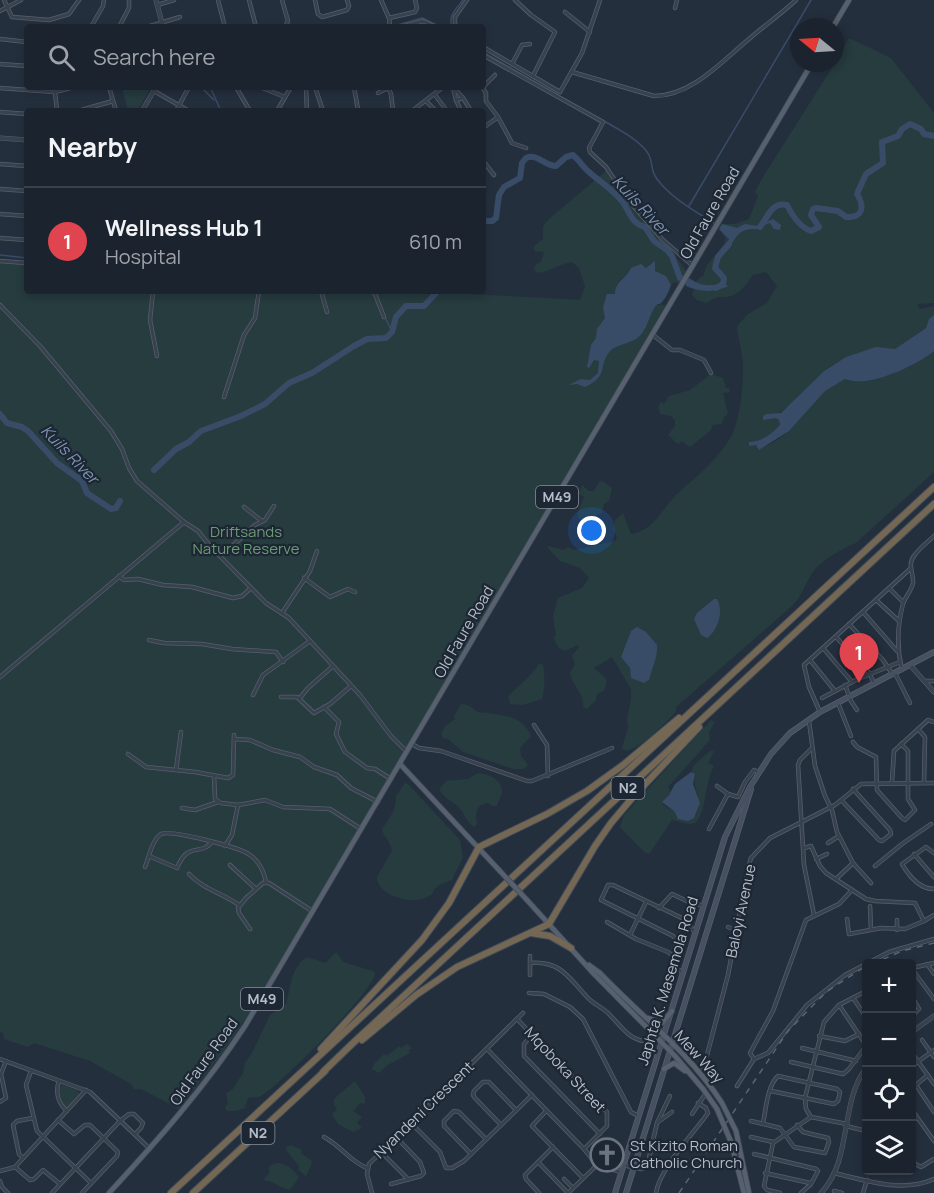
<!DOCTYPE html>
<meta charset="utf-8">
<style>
:root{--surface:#1b232e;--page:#242b36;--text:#f1f3f6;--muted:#a0a4aa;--line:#39404a;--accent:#0b8043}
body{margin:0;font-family:Manrope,sans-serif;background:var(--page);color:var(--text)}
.controls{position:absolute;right:18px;bottom:18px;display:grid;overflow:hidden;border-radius:6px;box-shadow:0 3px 9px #0003}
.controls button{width:54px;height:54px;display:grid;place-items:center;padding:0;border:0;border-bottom:2px solid var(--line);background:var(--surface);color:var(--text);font:30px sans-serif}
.compass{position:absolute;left:790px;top:18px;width:54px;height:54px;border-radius:50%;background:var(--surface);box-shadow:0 3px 9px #0003;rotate:288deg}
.you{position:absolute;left:592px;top:531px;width:21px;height:21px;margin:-15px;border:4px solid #fff;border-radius:50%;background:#1a73e8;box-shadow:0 0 0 9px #1a73e833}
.badge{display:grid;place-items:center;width:39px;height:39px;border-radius:50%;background:var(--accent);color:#fff;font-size:20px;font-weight:700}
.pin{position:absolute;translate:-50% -50px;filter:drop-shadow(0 2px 3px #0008)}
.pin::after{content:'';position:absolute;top:32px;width:21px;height:18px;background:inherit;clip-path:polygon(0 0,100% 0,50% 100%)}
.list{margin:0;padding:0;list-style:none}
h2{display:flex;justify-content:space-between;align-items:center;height:78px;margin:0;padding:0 24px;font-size:26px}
h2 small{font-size:20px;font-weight:400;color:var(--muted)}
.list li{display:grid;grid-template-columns:39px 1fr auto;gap:18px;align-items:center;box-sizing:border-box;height:108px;padding:0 24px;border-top:2px solid var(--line)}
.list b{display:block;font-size:22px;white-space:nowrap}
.list p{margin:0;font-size:20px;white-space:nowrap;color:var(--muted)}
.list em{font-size:20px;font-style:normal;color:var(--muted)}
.icon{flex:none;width:33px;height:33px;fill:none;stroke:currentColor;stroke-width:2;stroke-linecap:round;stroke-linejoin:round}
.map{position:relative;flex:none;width:934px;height:1193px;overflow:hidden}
.search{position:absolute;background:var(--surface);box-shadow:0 3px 9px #0003;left:24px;top:24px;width:462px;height:66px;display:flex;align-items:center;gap:15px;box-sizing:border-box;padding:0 21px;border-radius:6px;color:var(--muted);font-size:22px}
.panel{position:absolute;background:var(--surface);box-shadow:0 3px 9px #0003;left:24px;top:108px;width:462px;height:186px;border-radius:6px}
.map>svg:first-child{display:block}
.green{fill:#263c3f;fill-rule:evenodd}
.water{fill:#394c67}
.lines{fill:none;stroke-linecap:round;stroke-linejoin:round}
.stream{stroke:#394c67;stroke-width:1.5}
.river{stroke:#394c67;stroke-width:6}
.minor-casing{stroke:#565f6c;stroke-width:4.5}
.tertiary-casing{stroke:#565f6c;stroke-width:5}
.secondary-casing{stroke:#565f6c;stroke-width:6}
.primary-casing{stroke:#414a57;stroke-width:6}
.motorway-casing{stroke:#434c59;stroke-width:8}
.minor{stroke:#38414e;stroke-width:3}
.tertiary{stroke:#38414e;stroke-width:4}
.secondary{stroke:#465061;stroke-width:4.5}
.primary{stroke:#56606e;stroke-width:4.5}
.motorway{stroke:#746855;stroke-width:6}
.rail{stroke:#5a6575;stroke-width:1.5;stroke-dasharray:6 6;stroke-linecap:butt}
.primary-bridge-casing{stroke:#414a57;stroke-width:6;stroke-linecap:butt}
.primary-bridge{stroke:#56606e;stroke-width:4.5}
.labels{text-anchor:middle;stroke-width:4.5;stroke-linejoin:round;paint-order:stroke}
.shield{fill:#1d2633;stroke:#878f9c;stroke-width:1.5}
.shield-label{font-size:14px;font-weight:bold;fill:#b4bcc9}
.street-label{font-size:15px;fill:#b4bcc9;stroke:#1d2633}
.park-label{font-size:15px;fill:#6b9a76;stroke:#1d2633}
.poi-label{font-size:15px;fill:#b4bcc9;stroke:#1d2633;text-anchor:start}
.water-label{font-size:16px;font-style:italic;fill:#7c92b1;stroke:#1d2633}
</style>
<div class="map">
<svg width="934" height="1193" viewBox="0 0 934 1193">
<rect width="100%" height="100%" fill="#242f3e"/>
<g class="green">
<path d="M849,38L891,58L934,113V303L917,304L920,309L934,306V315L929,319L926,328L895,349C869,347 842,355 822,373C801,392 792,409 765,420L776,417L779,420L780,425C770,435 763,441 749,442L751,445H756L758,447C786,446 806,406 825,391C831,386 838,384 845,379C866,390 917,365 934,351V472L856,543C843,548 820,561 812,573C805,584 802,596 792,606L676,707V712C664,724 643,747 626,751L622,748L628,727L627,720L631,699V689L612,657L594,668C603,677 610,676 604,691L597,694L596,700L587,709L583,707C585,694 572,686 570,673L575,664L572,656L579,647L578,645L565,651C559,649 555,644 554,637L556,636L553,616L558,598L582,588L589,578L580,568L560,561L547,547L548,546L564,550L568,547L574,550L611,542L616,540L617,536L613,530L615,520L623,513L631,534C653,531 661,511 675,496C685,486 696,478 706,468C716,458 731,441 735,427C741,409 743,386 743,367C743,354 738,340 737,326L748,314L767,303L777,286L766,272L753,275C747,284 738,296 726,297C717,297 714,297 707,303L697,300L692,295L697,280L703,276L707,265L725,243V238L719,229L722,224H735L749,219L758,196L755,192L761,180L835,63ZM631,631C640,646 658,666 647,682L631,675L630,668L621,657Z"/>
<polygon points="122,87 151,87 138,110 128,111"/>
<path d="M606,171L631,205L672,252L687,272L680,284L674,282L671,285L666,276L655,271L653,263L651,266L630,272L622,278L615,294L605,301L666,305L536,531L271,981L223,1052L179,1109L141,1089H134L131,1084L90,1061L34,1043L28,1047L4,1039L3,1033L0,1032V261L27,263V291H417L580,300L585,286L579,268L572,262C560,264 548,272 538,273L534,270L536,264L541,262L544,252L534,251V246L543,239V226L550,218Z"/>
<polygon points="711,374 723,378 726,388 729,388 730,392 723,393 728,414 724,417 722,424 713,425 710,431 690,447 682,441 678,444 668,435 675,426 675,420 671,416 660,414 658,407 661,402 664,404 669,396 690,390"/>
<polygon points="600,481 604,482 612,488 609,501 604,504 602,513 586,520 579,519 577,514 584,497 579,494 582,485 589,491 594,491"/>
<path d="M539,663L543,665C545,675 545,690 542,699L523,705L510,704L508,697C518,685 532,677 539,663Z"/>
<path d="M461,704C470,704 471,708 478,712C481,713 484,712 488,713C506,716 523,716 531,736L520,748L521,756L528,765L524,769H513L463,752L448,739L443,738L441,734L445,726L455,719L454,716Z"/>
<path d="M711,720L715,722L709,732L710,740L668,787L671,792L662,804L674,811L677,818H694C706,798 692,793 695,774L691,772L694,765L710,751H714L708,763L714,766C704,785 708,805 696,823L689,824L672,820L649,854L644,852L620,827L624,815Z"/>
<path d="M478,773C488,774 502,779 502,791C502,796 498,801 497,806H492L488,803C476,804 475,814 477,823L475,827C467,823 466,817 462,811C455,801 444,800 439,789L446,781L468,779Z"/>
<path d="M405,783L409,785L460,840L463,857L452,880C447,882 439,884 435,889C431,894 435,893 429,896C417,903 403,900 391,895C384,891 377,885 377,877L392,851C391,841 383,837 382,829C390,817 396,811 396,796Z"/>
<path d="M335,953L338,954L343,962L373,971L375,973C375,990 280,1085 261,1096C257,1098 253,1097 248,1098L245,1108L235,1111H227L225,1108L228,1103L226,1093L232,1090L243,1073L245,1063L252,1053L270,1015L286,1004C291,987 290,968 307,957L325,963Z"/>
<polygon points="407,1044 412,1048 409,1050 410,1053 386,1066 379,1073 372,1069 374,1064 384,1054 386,1056 400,1046 401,1048"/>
<polygon points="355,1081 365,1097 365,1104 360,1103 353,1111 362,1117 357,1123 362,1128 353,1132 338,1124 332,1114 337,1110 334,1104 334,1099"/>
<path d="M63,1085L77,1090L79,1094L67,1108C60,1105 59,1095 59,1087Z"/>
<polygon points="291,1145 302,1150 301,1153 312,1161 311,1166 306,1176 298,1170 299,1166 287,1151 286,1147"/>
<path d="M277,1163C285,1162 295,1171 299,1177L290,1190C280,1188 274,1181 263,1180L270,1172L268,1169L271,1165Z"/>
</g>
<g class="water">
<path d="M773,219L781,225L780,230L774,229L770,223L764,225L760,229C740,228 738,233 729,249H725L729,239L719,229L722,224L737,228L745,224L758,226Z"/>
<path d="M655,261V271L666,276L671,285C669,291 666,298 662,302C657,307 660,301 655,307C648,317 647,332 636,339C629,343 615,346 611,350C597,365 610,376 585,387L577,384L569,385L581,379L590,380L598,373L599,361L594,360L589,368L587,367L591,345L596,338L597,329L605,318L603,307L607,294H615C615,281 627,278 631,268L641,264L646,268Z"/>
<path d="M689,278C709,292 715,280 729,286C715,292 702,293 686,286Z"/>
<path d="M934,315V351C916,366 867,389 845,379L825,391L789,431L759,450L756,445L749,446V442C763,441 770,435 780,425L779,420L776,418L763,420V416L767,414L781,413L824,371L846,357L876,347L895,349L926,328L929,319Z"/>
<path d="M714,599H717C724,611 718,630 707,638L701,635L694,619L697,613Z"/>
<path d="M637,627L646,632L657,645C658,657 652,668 649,680L644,683L631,678L630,668L621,657L631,631Z"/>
<polygon points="691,772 695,774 693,784 700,803 694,818 688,821 678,819 674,811 662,802 669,795 675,784"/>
</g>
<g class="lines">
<g class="stream">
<polyline points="394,26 422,18 441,27"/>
<path d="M452,27C448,16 456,9 463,0"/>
<polyline points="483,52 584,110"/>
<polyline points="211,89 221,111"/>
<polyline points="204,90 214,100"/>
<path d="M604,121C616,128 642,141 649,155C654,166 649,171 661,184C675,200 696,212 714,223"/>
<polyline points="689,206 811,0"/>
<polyline points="0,255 27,258"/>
<polyline points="376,291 378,299"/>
<polyline points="385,317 392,332"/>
</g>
<g class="river">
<path d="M483,221H492L496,218L499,195L504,187L520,178L522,163L526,158C538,153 544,166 556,166L566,157L573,155C580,161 583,167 589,172C599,181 612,189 621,200C630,210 630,223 645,227L654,241L667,250L672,256L680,278L689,283"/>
<path d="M760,227C768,217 772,201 787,205C792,215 799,227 811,231L819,227L811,215L813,209L816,208L838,211L846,217C863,218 865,207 857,194L866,174L883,163L882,142L898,136L902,129L910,124L921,129L924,134L934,136"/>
<polyline points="716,288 723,284 724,278 715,268 718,257 729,244"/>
<polyline points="0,414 7,423 22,427 28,431 57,463 82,481 87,493 111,509 116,508 120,501"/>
<polyline points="154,470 176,449 189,442 201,431 241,416 265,404 289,383 312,373 354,346 367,339 386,338 392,332 396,317 406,306 424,306 438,291"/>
</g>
<g class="minor-casing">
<g id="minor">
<polyline points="4,0 12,17 49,20 69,14 79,0"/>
<polyline points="218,0 225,27"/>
<polyline points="249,0 256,27"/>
<polyline points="282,0 288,21 285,27"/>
<polyline points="315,0 318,14 322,17 347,10 349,6 347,0"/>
<polyline points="381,0 389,18 390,27"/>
<polyline points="515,0 531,15 555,32 533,76"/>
<polyline points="157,5 174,0"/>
<polyline points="675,8 677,0"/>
<polyline points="0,11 21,0"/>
<polyline points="565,12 590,32"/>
<polyline points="389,18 415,12 417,8 415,0"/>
<polyline points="91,27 103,6 104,0"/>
<polyline points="119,27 129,8 129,0"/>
<polyline points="147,27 180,17"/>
<polyline points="401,27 423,21 435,27"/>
<polyline points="455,27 455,17 467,0"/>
<polyline points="0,39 27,42"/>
<polyline points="483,47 560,92 582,53 600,0"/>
<polyline points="483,55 603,122 589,148 590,152 606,167 629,201 662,239 693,266"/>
<polyline points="0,64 27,66"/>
<polyline points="512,64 522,45 530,44"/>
<path d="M572,72L654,96C692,96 722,61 749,39C764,26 781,14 796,0"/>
<polyline points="109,87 116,111"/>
<polyline points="236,87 250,111"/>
<polyline points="260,87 285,97"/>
<polyline points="306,87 307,111"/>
<polyline points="315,87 323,111"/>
<polyline points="354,87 358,110 373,111"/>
<polyline points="388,87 391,94 393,111"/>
<polyline points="453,87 456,100 461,111"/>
<polyline points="482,87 486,93 486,101 498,117 512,143 526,148"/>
<polyline points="483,87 495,75"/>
<polyline points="0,88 55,92 74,87"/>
<polyline points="455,89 463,98"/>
<polyline points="154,91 189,111"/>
<polyline points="55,92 57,111"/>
<polyline points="378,93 388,88"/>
<polyline points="435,95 447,111"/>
<polyline points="456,100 463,98 471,111"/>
<polyline points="426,101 436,111"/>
<polyline points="78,111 113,101"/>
<polyline points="176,111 189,87"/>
<polyline points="277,111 291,87"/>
<polyline points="412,111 443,87"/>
<polyline points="0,112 27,114"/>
<polyline points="483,128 498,117"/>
<polyline points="483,161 494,175"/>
<polyline points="0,164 27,166"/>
<polyline points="0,189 27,191"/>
<polyline points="0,214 27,216"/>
<polyline points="0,238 27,240"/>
<polyline points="0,261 27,263"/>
<polyline points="153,291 150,320 157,356"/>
<polyline points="321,291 327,312"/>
<polyline points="372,291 375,294 384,317"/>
<polyline points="0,305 40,346 111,431 122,449 129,468 137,481 184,522 198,531 210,546 266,603 289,618 360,695 391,736 406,751"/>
<polyline points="653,335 672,350 680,350 704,360 711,373"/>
<polyline points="224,397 244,335 255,318 259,291"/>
<polyline points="244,507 262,521"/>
<polyline points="219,555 229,549 255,525 265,520 274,506"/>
<polyline points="119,576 124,580 138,579 163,585 192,587 233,598 242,596 251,588"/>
<polyline points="304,578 330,597 348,589 355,592"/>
<polyline points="889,588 903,602"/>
<polyline points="876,600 899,621"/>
<polyline points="863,612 897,651"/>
<polyline points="282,613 310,571 317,551"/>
<polyline points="849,624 883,660 893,675"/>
<polyline points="836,637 870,674 874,684"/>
<polyline points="149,640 164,643 202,644 232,649 276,652 283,662"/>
<polyline points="823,648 852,682"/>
<polyline points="810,660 835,691"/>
<path d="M902,670C897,649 897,626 903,604C905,597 912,590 913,583C914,574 907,565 914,556C919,548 928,542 934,536"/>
<polyline points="895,673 910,703"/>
<polyline points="0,677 184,522"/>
<polyline points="924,681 934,681"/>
<polyline points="845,685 851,701 857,710"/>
<polyline points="253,695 263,675 310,641"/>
<polyline points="281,697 297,697 314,713 330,704 351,686"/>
<polyline points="300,698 308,688 333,666"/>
<polyline points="822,698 858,679 900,662"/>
<polyline points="838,703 851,736"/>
<polyline points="324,707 339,722 336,734 345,752 367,768 375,769 391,779"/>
<polyline points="820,712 809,687 804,665 910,569"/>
<polyline points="809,721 815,766 825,796 832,810 837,832 853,863 871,883"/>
<polyline points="534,725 547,745 548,776"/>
<polyline points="918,729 925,737 924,783"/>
<polyline points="234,739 250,740 273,750 300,757 314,767 337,775 351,788 378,802"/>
<polyline points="853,742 857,747 876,757 877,790 902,818 905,820 915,810 908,799 908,751 901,744"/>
<polyline points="412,744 419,748 441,751 527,781 532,781 612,748"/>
<polyline points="811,749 800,760 798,765 804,865 814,915"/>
<polyline points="128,754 146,767 195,772 228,778 233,775 234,735"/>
<polyline points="176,770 181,732"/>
<polyline points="214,776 215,799 221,803 238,805 265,800 283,807 330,809 361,829"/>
<polyline points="892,782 894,751 928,720 934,722"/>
<polyline points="717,786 728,794 738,797 745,782 754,770 758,772"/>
<polyline points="842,801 879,840 882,841 891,834 890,830 853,789"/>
<polyline points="182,808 195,810 218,802"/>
<polyline points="709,829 728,794"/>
<polyline points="828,843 839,836"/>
<polyline points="225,846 232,835 238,805"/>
<polyline points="804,848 811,846 820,866 826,873 866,899 875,901 915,903 924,921 905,929 881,928 849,934 847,919"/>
<path d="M934,853L926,847L902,864C909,876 920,889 934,889"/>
<polyline points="914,854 934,877"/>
<path d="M149,856L177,868C188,841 200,856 211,843"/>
<polyline points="816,859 827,854"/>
<polyline points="230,865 256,889"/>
<polyline points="875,866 902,844 931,824"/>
<path d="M145,867C149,857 152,840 161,834C170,829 242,848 250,855C259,861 264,872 266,882"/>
<path d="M189,874C203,889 222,893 239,905"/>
<polyline points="836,879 853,863"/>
<polyline points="870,906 871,929"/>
<polyline points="659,908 672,894 689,902 704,906"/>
<polyline points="924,921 934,915"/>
<polyline points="607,922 636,939 668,952 673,956 678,969 683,973"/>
<polyline points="728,927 736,930"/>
<polyline points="250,929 239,913 238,908 246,898 263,883 269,883 312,911"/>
<polyline points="897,930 897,920"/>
<polyline points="630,935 646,902"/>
<polyline points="673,956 677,941 673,936 601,900 608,885 613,885 686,920 695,933"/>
<path d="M530,963C562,960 570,980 590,1000C596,1005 603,1008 609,1014C619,1024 629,1040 645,1041L652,1033"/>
<polyline points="927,964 934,974"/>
<polyline points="912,968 934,963"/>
<polyline points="912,969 934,999"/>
<polyline points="530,975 530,956"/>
<polyline points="529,993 544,994 570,1007 583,1019 631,1112 638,1116"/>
<polyline points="912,997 919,1009 912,1016"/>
<polyline points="853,998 866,1017"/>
<polyline points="839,1005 866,1045"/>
<polyline points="517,1019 607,1112 607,1126 584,1149"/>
<polyline points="532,1035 524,1044 524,1056 600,1134"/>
<polyline points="819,1036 845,1041 859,1034"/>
<polyline points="922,1040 934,1057"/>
<polyline points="802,1048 856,1061"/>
<polyline points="487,1049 584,1149 597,1165"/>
<polyline points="912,1053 934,1084"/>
<polyline points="0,1059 90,1092 150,1149"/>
<polyline points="754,1059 768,1053 807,1005 845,975 889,952 934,939"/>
<polyline points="791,1062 843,1074 849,1069 866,1046"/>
<polyline points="912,1066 934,1050"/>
<polyline points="31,1071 26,1085 37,1131 91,1183"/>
<polyline points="698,1071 706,1059 728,975 748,868 751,858 770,838 835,805 861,784 934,783"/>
<polyline points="928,1075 916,1085 934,1112"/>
<path d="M59,1081C55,1092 58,1103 67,1111"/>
<polyline points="737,1086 754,1059 750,1053 773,1011 806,920 839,904 852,890"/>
<polyline points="866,1100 866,1108"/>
<polyline points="0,1102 6,1098 1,1074 6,1061"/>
<polyline points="912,1110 934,1141"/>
<polyline points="546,1111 532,1126 583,1178"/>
<polyline points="692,1114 706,1093"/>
<polyline points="58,1120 74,1134 85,1125 90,1125 118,1152 117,1156 82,1193"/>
<polyline points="751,1121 780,1128 794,1147 825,1153 829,1142 828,1138 803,1132 797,1125"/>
<polyline points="912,1121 917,1118"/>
<polyline points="658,1122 672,1112"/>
<polyline points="411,1123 440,1152 446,1168 452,1168 464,1161 532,1095"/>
<path d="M763,1123C766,1110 767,1086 778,1076L837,1089L840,1092L838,1101L834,1104L771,1091"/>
<polyline points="847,1124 811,1117 806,1109 805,1098 824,1022 839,1005 866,991"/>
<polyline points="501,1125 475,1098 473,1095 474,1091 483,1082 489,1082 516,1110"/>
<polyline points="846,1126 866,1131"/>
<path d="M324,1137C341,1146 351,1162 367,1168"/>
<polyline points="751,1137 773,1142"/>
<polyline points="381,1152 408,1179"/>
<polyline points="471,1154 444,1126 444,1121 454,1111 459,1112 486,1139"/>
<polyline points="754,1154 816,1169 818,1171 811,1184 801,1193"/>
<polyline points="23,1158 19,1154 13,1125 17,1121 33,1118"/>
<polyline points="538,1162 568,1193"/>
<polyline points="912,1162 921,1167 934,1159"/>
<polyline points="597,1165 621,1172"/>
<polyline points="623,1165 641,1169 647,1167 657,1123 670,1096"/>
<polyline points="15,1167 30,1180 34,1179 43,1170 60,1184"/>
<polyline points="0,1171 15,1167 86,1090"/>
<polyline points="765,1173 810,1183"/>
<path d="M834,1173C867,1181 902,1193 934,1179"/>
<polyline points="564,1179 573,1188"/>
<polyline points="0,1181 2,1187 8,1193"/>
<polyline points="391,1184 421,1176 424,1173 420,1162 396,1137"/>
<polyline points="834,1191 842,1193"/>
<polyline points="52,1193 120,1121 129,1114 134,1114 143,1123 141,1128 135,1134"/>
<polyline points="372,1193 367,1174 369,1164 523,1013"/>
<polyline points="539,1193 526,1179 525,1175 553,1147"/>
<polyline points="568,1193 597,1165"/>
<path d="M656,1193C660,1168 693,1134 708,1113L706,1108L698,1103"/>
<polyline points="780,1193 767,1190 764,1186 773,1143 811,1117"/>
<polyline points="863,1193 867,1180"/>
</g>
</g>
<g class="tertiary-casing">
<g id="tertiary">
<polyline points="156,0 163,27"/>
<polyline points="142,111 156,87"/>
<polyline points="0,138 27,140"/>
<polyline points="910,665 934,692"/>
<polyline points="912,1032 934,1016"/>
<path d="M821,1193C853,1159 839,1104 866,1068"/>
</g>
</g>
<g class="secondary-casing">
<g id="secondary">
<polyline points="615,1193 725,837 750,787 771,754 790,733 820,712 934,652"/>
<polyline points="626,1193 751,789"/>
</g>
</g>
<g class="primary-casing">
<g id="primary">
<polyline points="833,27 849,0"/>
<polyline points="400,764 499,870"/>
<polyline points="527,900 594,974 675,1056 703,1089 717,1109"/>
<path d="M589,965L600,973C641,1016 690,1053 722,1103"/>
<polyline points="648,1018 662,1023 672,1011"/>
<polyline points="664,1069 674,1063 685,1071"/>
<polyline points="736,1131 749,1193"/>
<polyline points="731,1142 744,1193"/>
<path d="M109,1193C158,1140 205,1087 245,1026L812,63"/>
</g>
</g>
<g class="motorway-casing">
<g id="motorway">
<polyline points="531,933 550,936 571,948"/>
<polyline points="362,1040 416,995 457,967 549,924 595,846 611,823 633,797 699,727"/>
<polyline points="321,1049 422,940 449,903 479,847 547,814 587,791 623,765 679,718"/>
<polyline points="323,1072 353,1043 934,504"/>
<polyline points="171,1193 934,487"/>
<polyline points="193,1193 325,1071"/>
</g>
</g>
<use href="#minor" class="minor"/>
<use href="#tertiary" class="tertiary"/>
<use href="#secondary" class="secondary"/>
<use href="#primary" class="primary"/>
<use href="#motorway" class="motorway"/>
<g class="rail">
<polyline points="872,964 902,951 934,943"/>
<polyline points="679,1193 788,1031 826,992 866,966"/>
</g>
<g class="primary-bridge-casing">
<g id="primary-bridge">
<polyline points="499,870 527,900"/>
<polyline points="722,1103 736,1131"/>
<polyline points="717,1109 731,1142"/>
</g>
</g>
<use href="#primary-bridge" class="primary-bridge"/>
</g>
<defs>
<g id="church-ring" transform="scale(1.725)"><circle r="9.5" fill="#1d2633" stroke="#6b7280" stroke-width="1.5"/><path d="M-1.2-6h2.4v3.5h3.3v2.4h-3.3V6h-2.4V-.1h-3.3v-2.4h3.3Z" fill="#6b7280"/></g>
</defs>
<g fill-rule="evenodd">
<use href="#church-ring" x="607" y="1155"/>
</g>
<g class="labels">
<g class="shield">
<rect x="536" y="486" width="42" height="22" rx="4.5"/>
<rect x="611.5" y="777" width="33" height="22" rx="4.5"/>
<rect x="241" y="988" width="42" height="22" rx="4.5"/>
<rect x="241.5" y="1122" width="33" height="22" rx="4.5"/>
</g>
<g class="shield-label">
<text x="557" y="502">M49</text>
<text x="628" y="793">N2</text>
<text x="262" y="1004">M49</text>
<text x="258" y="1138">N2</text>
</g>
<g class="street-label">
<text transform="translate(710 213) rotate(-60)" y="5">Old Faure Road</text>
<text transform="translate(464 632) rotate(-60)" y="5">Old Faure Road</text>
<text transform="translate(741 911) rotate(-78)" y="5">Baloyi Avenue</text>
<text transform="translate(668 981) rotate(-73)" y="5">Japhta K. Masemola Road</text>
<text transform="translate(699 1057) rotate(48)" y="5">Mew Way</text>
<text transform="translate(204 1062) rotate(-54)" y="5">Old Faure Road</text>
<text transform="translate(565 1070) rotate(47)" y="5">Mqoboka Street</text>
<text transform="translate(424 1110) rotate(-44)" y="5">Nyandeni Crescent</text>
</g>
<g class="park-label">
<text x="246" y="537">Driftsands<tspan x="246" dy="17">Nature Reserve</tspan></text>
</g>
<g class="poi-label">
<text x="630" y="1151">St Kizito Roman<tspan x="630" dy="17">Catholic Church</tspan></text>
</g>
<g class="water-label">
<text transform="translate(641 205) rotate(47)" y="6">Kuils River</text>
<text transform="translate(70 454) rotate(46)" y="6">Kuils River</text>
</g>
</g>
</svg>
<div class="controls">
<button>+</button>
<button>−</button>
<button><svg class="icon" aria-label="locate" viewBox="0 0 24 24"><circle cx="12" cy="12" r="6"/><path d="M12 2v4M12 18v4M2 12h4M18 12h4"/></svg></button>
<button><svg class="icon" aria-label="layers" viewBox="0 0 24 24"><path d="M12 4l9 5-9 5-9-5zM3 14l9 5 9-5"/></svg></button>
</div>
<svg class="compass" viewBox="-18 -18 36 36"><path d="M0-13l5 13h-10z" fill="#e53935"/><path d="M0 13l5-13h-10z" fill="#a0a4aa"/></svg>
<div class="you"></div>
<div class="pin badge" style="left:859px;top:683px;background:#e0444e">1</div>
<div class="search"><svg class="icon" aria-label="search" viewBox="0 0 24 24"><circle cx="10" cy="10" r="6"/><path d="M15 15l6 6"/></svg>Search here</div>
<section class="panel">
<h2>Nearby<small></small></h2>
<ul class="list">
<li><span class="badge" style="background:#e0444e">1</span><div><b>Wellness Hub 1</b><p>Hospital</p></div><em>610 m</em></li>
</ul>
</section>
</div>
